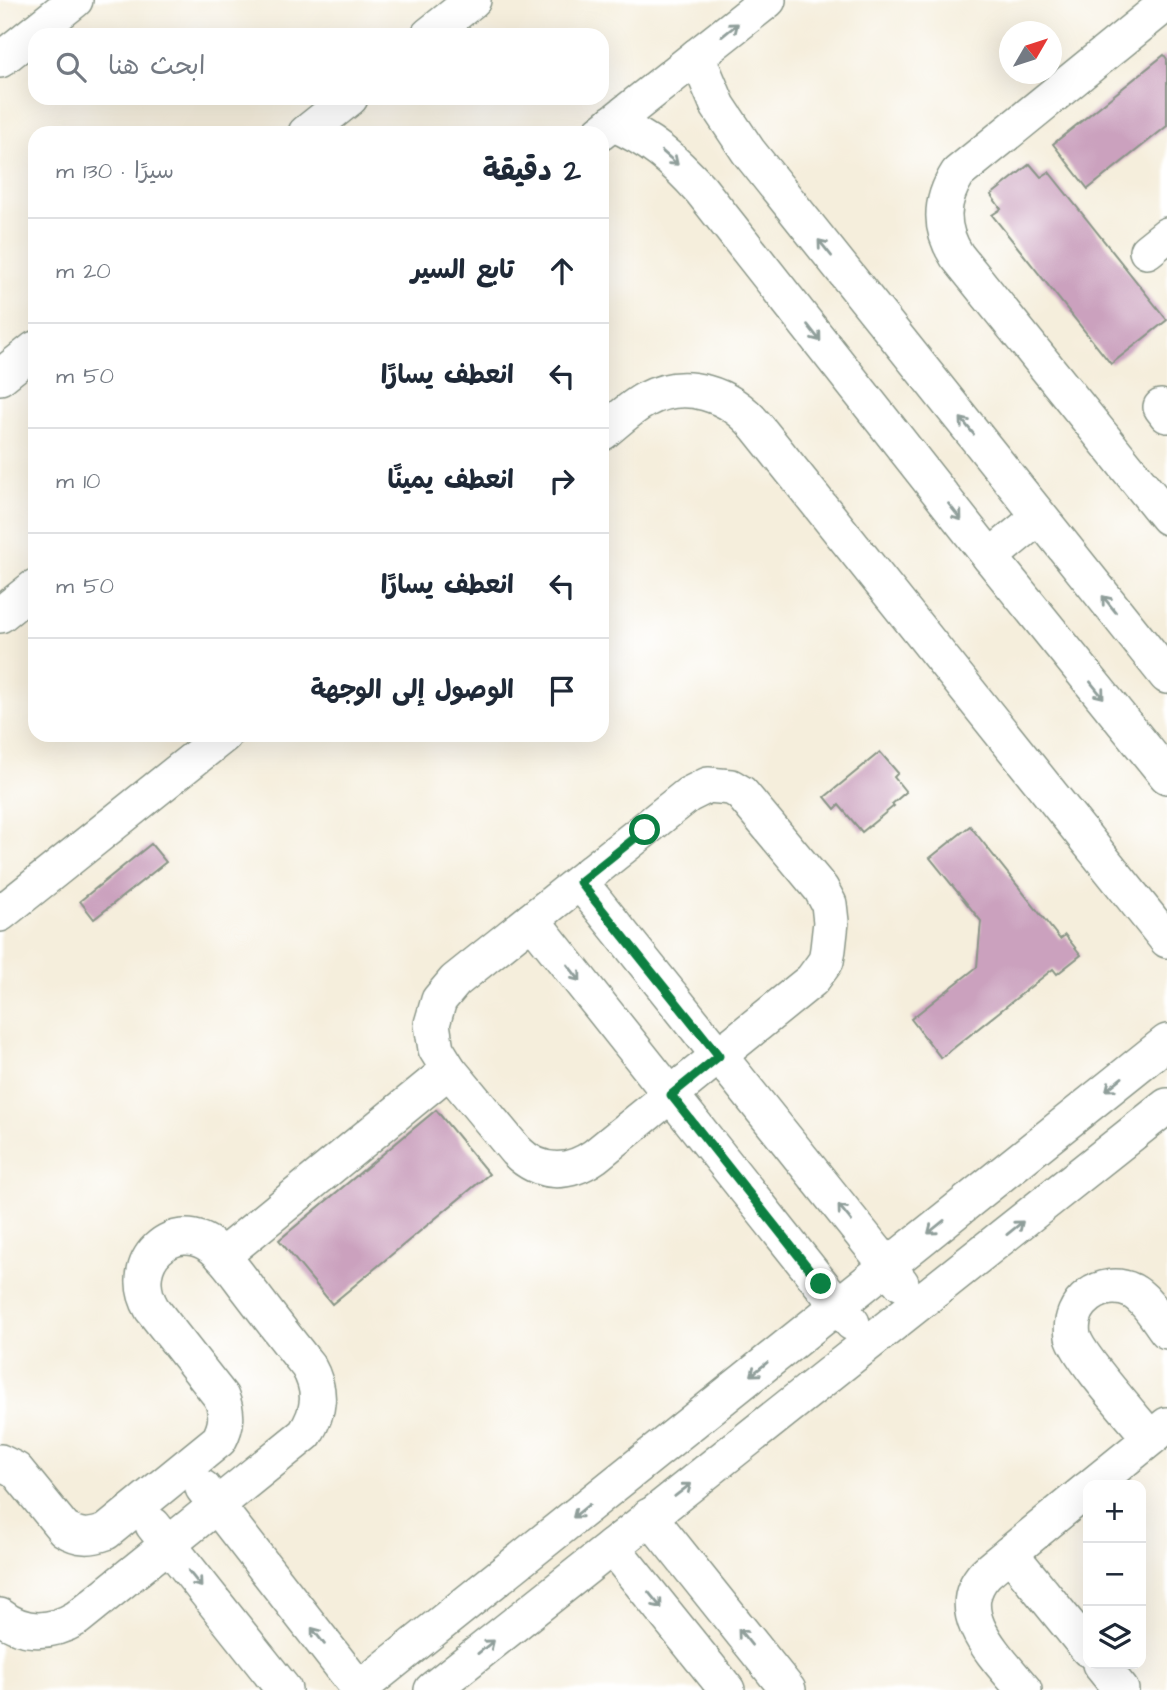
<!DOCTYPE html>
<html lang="ar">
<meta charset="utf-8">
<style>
:root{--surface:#fff;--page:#f2f2f3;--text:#1f2937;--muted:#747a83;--line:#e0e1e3}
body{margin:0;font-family:"Architects Daughter","Playpen Sans Arabic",sans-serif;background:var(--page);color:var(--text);direction:rtl}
.controls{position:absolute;right:21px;bottom:21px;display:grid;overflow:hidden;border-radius:14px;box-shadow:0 7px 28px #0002}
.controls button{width:63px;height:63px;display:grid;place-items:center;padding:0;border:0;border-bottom:2px solid var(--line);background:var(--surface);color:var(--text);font:35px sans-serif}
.compass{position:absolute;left:999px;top:21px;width:63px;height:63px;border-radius:50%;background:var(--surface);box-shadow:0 7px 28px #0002;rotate:51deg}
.stop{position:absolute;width:21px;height:21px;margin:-16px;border:5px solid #0b8043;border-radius:50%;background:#fff}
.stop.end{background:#0b8043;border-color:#fff;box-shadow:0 2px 7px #0008}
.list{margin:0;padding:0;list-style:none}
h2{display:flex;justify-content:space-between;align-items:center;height:91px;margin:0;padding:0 28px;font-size:30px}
h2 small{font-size:23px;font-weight:400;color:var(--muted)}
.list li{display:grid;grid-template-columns:46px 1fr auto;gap:21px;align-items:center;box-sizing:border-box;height:105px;padding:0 28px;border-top:2px solid var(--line)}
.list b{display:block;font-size:26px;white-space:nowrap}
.list em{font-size:23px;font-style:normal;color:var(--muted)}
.icon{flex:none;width:38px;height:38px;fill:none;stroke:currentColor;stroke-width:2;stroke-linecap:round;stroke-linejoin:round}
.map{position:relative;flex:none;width:1167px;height:1690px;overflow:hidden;direction:ltr}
.search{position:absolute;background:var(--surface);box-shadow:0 7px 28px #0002;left:28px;top:28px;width:581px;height:77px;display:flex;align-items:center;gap:18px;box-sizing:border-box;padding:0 24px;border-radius:21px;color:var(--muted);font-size:26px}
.panel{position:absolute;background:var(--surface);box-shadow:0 7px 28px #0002;left:28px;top:126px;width:581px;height:616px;border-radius:21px;direction:rtl}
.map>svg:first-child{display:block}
.building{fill:#cba1be}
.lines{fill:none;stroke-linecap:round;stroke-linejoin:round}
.minor-casing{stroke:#8a9688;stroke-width:38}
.minor{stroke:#fff;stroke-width:35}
.oneway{stroke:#8f9e9a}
.route{stroke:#0b8043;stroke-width:9}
</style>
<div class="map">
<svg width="1167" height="1690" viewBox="0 0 1167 1690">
<rect width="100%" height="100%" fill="#fff"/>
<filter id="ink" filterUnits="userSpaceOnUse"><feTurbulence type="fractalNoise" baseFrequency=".0143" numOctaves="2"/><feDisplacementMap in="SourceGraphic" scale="14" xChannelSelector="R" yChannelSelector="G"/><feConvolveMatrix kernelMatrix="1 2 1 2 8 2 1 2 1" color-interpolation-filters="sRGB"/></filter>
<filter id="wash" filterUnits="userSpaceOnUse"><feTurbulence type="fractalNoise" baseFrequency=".00686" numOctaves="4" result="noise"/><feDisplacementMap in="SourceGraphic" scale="28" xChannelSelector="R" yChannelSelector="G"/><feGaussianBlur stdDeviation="1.57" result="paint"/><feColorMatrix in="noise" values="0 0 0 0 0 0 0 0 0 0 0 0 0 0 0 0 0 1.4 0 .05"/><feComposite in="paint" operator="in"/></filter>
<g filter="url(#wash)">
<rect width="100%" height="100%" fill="#f5eedc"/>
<g id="blocks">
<g class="building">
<polygon points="1164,55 1167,59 1167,126 1088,189 1053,144"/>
<polygon points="1030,164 1041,177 1049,172 1167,320 1111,364 992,215 1001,209 991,195"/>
<polygon points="880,752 898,773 894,777 906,792 892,804 894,806 862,832 839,805 835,809 825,797"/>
<polygon points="970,826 1060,939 1065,935 1081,955 1057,974 1053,969 941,1058 911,1019 977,967 981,921 930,858"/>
<polygon points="151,844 166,862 94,919 80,901"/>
<polygon points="436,1110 489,1174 332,1304 279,1240"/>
</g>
</g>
</g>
<g filter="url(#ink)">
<use href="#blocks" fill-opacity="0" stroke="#8a9688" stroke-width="2"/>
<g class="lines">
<g class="minor-casing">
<g id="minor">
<path d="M1167,3L958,173C940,201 939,228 957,256L1167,517"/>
<polyline points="429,35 473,0"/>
<polyline points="697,56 718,106 748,151 1167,676"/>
<polyline points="0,60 75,0"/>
<path d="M612,123C651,140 673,159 701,190L990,557L1167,776"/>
<polyline points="306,133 350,98"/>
<polyline points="600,133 768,0"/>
<polyline points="1147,251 1167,235"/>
<polyline points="0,377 35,349"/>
<polyline points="1161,407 1167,415"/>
<path d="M602,433C616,422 630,408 645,400C685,378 730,394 757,427L1167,940"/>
<polyline points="990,557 1039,517"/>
<polyline points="0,615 35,587"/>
<path d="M708,785L731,787L741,793L821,889L829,904L831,922L828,949L826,961L812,980L595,1156C568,1175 540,1175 516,1151L449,1070L436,1049L432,1024L439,1000L455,981L688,795Z"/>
<polyline points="580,882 901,1283"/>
<polyline points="0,914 224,735"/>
<polyline points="532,920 852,1323"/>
<polyline points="222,1256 449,1070"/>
<path d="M1150,1438C1134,1418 1078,1356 1073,1336C1067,1303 1102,1277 1132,1291C1147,1299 1157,1318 1167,1331"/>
<path d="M0,1462L16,1470L64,1529C79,1538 90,1538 106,1532L219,1440C227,1425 228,1413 221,1397L152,1309C124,1262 175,1215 214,1248C228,1260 238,1276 249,1290C268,1315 288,1341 308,1366C322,1391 320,1411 305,1434L77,1618C52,1633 24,1635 0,1616"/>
<polyline points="1093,1485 1167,1425"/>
<polyline points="203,1488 360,1690"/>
<polyline points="649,1516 788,1690"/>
<polyline points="153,1525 284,1690"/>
<polyline points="612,1547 727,1690"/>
<polyline points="1010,1553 1088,1489"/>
<polyline points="1100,1664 1121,1690"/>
<polyline points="358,1690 1167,1042"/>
<polyline points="432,1690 1167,1106"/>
<path d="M1024,1690C999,1659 949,1614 985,1574C993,1566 1002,1560 1010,1553L1088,1649"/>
</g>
</g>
<use href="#minor" class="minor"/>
</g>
<defs><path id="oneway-shaft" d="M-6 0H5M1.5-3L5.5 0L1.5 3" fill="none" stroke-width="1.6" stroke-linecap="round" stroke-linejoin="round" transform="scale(1.75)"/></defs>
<g class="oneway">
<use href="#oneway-shaft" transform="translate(730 30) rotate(-39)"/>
<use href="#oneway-shaft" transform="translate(670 158) rotate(41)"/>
<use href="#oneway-shaft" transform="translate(825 248) rotate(-129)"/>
<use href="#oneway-shaft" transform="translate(814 333) rotate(52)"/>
<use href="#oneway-shaft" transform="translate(967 426) rotate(-129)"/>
<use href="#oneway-shaft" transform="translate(955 512) rotate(52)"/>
<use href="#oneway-shaft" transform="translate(1109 604) rotate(-129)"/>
<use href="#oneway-shaft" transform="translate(1097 690) rotate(51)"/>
<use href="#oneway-shaft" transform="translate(574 973) rotate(52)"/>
<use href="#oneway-shaft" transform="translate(1114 1084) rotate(141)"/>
<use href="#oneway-shaft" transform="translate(845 1213) rotate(-129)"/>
<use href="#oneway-shaft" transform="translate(936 1227) rotate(141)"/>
<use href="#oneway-shaft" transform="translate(1015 1228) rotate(-39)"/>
<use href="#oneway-shaft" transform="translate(759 1369) rotate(141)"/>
<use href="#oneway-shaft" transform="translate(683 1490) rotate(-38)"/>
<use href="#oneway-shaft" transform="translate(581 1511) rotate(141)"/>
<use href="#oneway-shaft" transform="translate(195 1579) rotate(51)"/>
<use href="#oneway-shaft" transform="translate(655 1600) rotate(51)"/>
<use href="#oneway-shaft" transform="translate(318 1636) rotate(-128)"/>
<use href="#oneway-shaft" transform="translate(745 1637) rotate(-129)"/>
<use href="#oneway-shaft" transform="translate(486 1647) rotate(-39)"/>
</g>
</g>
<g class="lines" filter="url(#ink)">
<polyline class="route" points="645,830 580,882 719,1056 671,1095 821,1284"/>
</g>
</svg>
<div class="controls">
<button>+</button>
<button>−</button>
<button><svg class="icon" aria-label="layers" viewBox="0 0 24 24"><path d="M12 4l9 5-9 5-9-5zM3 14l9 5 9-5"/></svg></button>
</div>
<svg class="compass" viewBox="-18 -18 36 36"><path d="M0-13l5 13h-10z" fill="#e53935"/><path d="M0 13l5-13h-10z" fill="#747a83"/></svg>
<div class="stop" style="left:645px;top:830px"></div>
<div class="stop end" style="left:821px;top:1284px"></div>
<div class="search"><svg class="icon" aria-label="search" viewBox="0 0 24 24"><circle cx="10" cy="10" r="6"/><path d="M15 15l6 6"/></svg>ابحث هنا</div>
<section class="panel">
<h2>2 دقيقة<small>سيرًا · 130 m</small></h2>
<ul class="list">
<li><svg class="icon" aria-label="ahead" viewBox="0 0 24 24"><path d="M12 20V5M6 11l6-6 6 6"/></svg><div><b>تابع السير</b></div><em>20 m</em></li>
<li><svg class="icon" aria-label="left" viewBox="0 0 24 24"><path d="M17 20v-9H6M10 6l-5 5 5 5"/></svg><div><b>انعطف يسارًا</b></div><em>50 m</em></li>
<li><svg class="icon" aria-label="right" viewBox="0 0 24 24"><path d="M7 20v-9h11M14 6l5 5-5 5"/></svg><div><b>انعطف يمينًا</b></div><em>10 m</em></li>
<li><svg class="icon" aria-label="left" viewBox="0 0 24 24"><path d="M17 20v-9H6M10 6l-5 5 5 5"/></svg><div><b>انعطف يسارًا</b></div><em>50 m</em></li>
<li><svg class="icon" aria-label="arrive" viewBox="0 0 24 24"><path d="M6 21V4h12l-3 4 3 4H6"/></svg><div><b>الوصول إلى الوجهة</b></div></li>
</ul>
</section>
</div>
